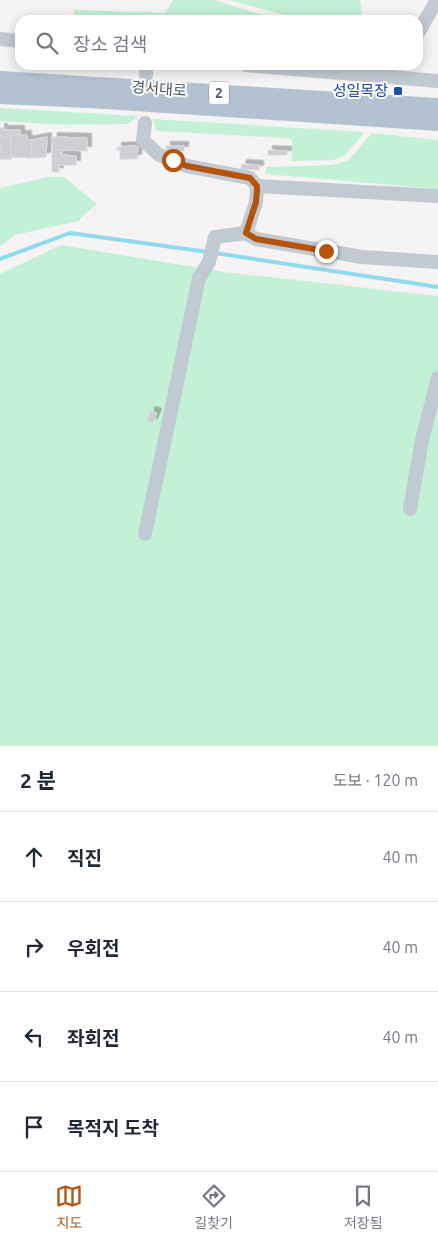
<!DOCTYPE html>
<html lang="ko">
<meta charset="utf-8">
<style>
:root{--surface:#fff;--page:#f2f2f3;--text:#1f2937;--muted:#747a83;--line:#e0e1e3;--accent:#b45309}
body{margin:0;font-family:Ubuntu,"Noto Sans KR",sans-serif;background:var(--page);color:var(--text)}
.stop{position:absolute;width:15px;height:15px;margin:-11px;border:4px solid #b45309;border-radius:50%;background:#fff}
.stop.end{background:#b45309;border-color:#fff;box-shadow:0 1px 5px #0008}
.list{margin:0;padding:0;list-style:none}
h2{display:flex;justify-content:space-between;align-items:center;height:65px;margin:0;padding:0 20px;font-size:21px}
h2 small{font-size:16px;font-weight:400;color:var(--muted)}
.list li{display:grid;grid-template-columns:32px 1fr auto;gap:15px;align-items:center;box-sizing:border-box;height:90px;padding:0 20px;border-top:1px solid var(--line)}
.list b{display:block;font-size:19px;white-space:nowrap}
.list em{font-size:16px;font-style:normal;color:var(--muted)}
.icon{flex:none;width:28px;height:28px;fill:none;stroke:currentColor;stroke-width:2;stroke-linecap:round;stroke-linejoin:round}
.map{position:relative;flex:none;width:438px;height:746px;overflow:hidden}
.search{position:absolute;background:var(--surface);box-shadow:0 2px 12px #0003;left:15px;right:15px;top:15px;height:55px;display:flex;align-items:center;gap:12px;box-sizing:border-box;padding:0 18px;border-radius:15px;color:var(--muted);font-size:19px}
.sheet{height:425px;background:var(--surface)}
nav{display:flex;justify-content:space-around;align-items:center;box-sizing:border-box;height:70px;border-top:1px solid var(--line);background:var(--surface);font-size:14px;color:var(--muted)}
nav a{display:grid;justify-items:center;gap:2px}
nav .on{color:var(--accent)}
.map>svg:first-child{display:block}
.green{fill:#c3f1d5}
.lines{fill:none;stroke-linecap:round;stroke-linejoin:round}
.stream{stroke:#90daee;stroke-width:4}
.building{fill:#cdcfd5;stroke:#d7d9de;filter:url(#shadow)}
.minor{stroke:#c1cad2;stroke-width:14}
.major{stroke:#b3c2d1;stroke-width:18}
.route{stroke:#b45309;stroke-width:6}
.transit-dot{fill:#1a4fb4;stroke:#fff;stroke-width:2}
.labels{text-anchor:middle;stroke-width:4;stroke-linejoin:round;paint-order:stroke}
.shield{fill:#fff;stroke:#808990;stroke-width:1}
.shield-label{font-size:14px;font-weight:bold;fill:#4a5661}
.street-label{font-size:15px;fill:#4a5661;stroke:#fff}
.transit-label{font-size:15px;fill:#164399;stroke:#fff;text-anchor:end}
</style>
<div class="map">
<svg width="438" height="746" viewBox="0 0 438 746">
<defs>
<filter id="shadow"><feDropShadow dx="4.5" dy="-4.5" stdDeviation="0" flood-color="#0004"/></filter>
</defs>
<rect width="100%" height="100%" fill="#f5f3f3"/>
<g class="green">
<polygon points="173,0 214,0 279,20 75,20 74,10 165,13"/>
<polygon points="229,0 360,0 362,15 361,20 303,20"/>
<polygon points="0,108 138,116 128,124 66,125 0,121"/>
<polygon points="153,119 365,132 345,155 334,160 291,161 292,158 292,140 286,138 156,131"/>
<polygon points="372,133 438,140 438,189 265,174 267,167 332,165 349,160"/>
<polygon points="48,177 64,177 97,204 85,214 79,221 15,235 0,246 0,188"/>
<polygon points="61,245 224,272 438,296 438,746 0,746 0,274"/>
</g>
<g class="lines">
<g class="stream">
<polyline points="215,253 438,287"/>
<polyline points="0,259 70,233 208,252"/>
</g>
</g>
<g class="building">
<polygon points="0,128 3,128 3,130 20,130 20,135 11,135 11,137 0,137"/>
<polygon points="11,135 27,135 27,140 31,140 32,158 11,157"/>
<rect x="0" y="137" width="11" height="22"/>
<polygon points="47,137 46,157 32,158 31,140"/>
<polygon points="53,137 87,138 87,151 52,149"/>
<polygon points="138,146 137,159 120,159 120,150 117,150 117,147"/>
<rect x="166" y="146" width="18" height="5"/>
<polygon points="52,149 62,150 62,155 76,156 76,165 59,165 59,172 52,172"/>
<polygon points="268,150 287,151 287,155 268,155"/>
<polygon points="242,164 259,165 259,170 241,169"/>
<polygon points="151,411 157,413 153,423 147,421"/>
</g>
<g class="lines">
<g class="minor">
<polyline points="418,33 437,0"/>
<polyline points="0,39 20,41"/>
<polyline points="246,65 438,81"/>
<polyline points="146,75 146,65"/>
<polyline points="145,123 143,140 159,155 187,166 250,178 257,186 257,191 256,202 246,233 256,239 362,257 438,262"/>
<polyline points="257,186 438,196"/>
<polyline points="410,509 422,440 438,378"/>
<polyline points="145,534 199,278 209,262 215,237 246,233"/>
</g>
<g class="major">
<polyline points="0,80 438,107"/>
<polyline points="0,95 90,99 438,122"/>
</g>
</g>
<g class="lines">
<polyline class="route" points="173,160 187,166 250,178 257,186 257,191 256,202 246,233 256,239 326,251"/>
</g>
<rect class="transit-dot" x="393" y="86" width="10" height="10" rx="2.5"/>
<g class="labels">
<rect class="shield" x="209" y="81.5" width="20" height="23" rx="4"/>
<g class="shield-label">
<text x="219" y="98">2</text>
</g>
<g class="street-label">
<text transform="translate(159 89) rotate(4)" y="5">경서대로</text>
</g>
<g class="transit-label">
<text x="388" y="96">성일목장</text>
</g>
</g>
</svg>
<div class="stop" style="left:173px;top:160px"></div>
<div class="stop end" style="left:326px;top:251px"></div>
<div class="search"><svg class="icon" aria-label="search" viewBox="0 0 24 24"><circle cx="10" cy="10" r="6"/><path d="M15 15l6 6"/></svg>장소 검색</div>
</div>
<section class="sheet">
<h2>2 분<small>도보 · 120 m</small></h2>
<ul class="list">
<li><svg class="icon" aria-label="ahead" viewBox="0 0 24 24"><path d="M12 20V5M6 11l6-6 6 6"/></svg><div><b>직진</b></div><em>40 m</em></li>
<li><svg class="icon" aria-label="right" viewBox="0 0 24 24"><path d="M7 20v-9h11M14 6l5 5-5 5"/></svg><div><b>우회전</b></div><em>40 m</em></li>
<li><svg class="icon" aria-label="left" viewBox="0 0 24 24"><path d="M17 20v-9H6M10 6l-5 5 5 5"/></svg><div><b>좌회전</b></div><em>40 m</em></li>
<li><svg class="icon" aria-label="arrive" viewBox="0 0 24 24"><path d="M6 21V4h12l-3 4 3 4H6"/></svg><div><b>목적지 도착</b></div></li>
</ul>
</section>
<nav>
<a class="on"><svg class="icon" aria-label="map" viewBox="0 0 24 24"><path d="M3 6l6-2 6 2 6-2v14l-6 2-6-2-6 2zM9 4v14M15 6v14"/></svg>지도</a>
<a><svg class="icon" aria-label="directions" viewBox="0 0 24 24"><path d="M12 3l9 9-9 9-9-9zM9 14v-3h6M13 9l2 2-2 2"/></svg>길찾기</a>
<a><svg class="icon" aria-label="saved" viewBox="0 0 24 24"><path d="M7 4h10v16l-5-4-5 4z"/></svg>저장됨</a>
</nav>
